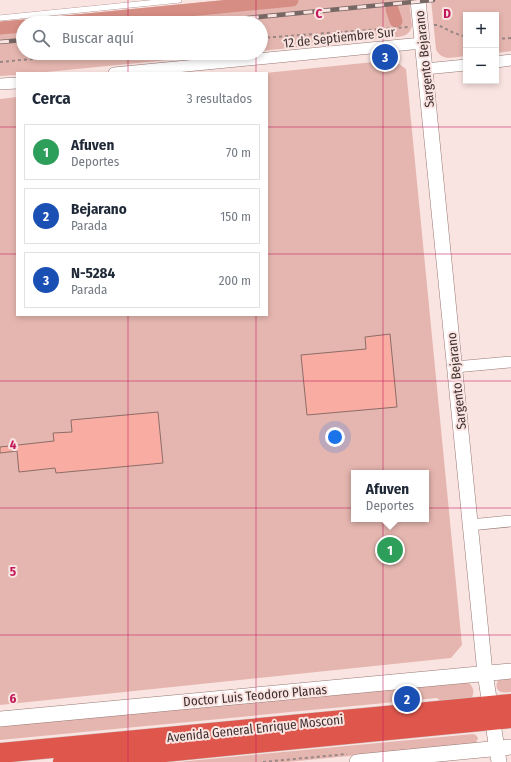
<!DOCTYPE html>
<html lang="es">
<meta charset="utf-8">
<style>
:root{--surface:#fff;--page:#f6f6f7;--text:#1f2937;--muted:#747a83;--line:#e0e1e3;--accent:#111827}
body{margin:0;font-family:"Fira Sans Condensed",sans-serif;background:var(--page);color:var(--text)}
.controls{position:absolute;right:12px;top:12px;display:grid;overflow:hidden;border-radius:0px;box-shadow:0 2px 6px #0003}
.controls button{width:36px;height:36px;display:grid;place-items:center;padding:0;border:0;border-bottom:1px solid var(--line);background:var(--surface);color:var(--text);font:20px sans-serif}
.you{position:absolute;left:335px;top:437px;width:14px;height:14px;margin:-10px;border:3px solid #fff;border-radius:50%;background:#1a73e8;box-shadow:0 0 0 6px #1a73e833}
.badge{display:grid;place-items:center;width:26px;height:26px;border-radius:50%;background:var(--accent);color:#fff;font-size:13px;font-weight:700}
.pin{position:absolute;translate:-50% -50%;border:2px solid #fff;box-shadow:0 1px 4px #0006}
.popup{position:absolute;left:351px;top:470px;width:78px;height:52px;box-sizing:border-box;display:grid;place-content:center;border-radius:0px;background:var(--surface);filter:drop-shadow(0 1px 3px #0005);font-size:13px;white-space:nowrap;color:var(--muted)}
.popup b{font-size:15px;color:var(--text)}
.popup::after{content:'';position:absolute;left:50%;top:100%;margin-left:-8px;border:8px solid transparent;border-top-color:var(--surface)}
.list{margin:0;padding:0;list-style:none}
h2{display:flex;justify-content:space-between;align-items:center;height:52px;margin:0;padding:0 16px;font-size:17px}
h2 small{font-size:13px;font-weight:400;color:var(--muted)}
.list li{display:grid;grid-template-columns:26px 1fr auto;gap:12px;align-items:center;box-sizing:border-box;height:56px;margin:0 8px 8px;padding:0 8px;border:1px solid var(--line);border-radius:0px}
.list b{display:block;font-size:15px;white-space:nowrap}
.list p{margin:0;font-size:13px;white-space:nowrap;color:var(--muted)}
.list em{font-size:13px;font-style:normal;color:var(--muted)}
.icon{flex:none;width:22px;height:22px;fill:none;stroke:currentColor;stroke-width:2;stroke-linecap:round;stroke-linejoin:round}
.map{position:relative;flex:none;width:511px;height:762px;overflow:hidden}
.search{position:absolute;background:var(--surface);box-shadow:0 2px 6px #0003;left:16px;top:16px;width:252px;height:44px;display:flex;align-items:center;gap:10px;box-sizing:border-box;padding:0 14px;border-radius:22px;color:var(--muted);font-size:15px}
.panel{position:absolute;background:var(--surface);box-shadow:0 2px 6px #0003;left:16px;top:72px;width:252px;height:244px;border-radius:0px}
.map>svg:first-child{display:block}
.green{fill:#e5b6af;fill-rule:evenodd}
.lines{fill:none;stroke-linecap:round;stroke-linejoin:round}
.canal{stroke:#d68d83;stroke-width:13}
.building{fill:#f8aca2;stroke:#8d6d69}
.lane-casing{stroke:#977873;stroke-width:6}
.street-casing{stroke:#977873;stroke-width:12}
.secondary-casing{stroke:#977873;stroke-width:16}
.highway-casing{stroke:#cdc9c9;stroke-width:21}
.path{stroke:#988684;stroke-width:2;stroke-dasharray:3 3;stroke-linecap:butt}
.lane{stroke:#fff;stroke-width:5.5}
.street{stroke:#fff;stroke-width:11}
.secondary{stroke:#fff;stroke-width:15}
.highway{stroke:#df574c;stroke-width:20}
.rail-casing{stroke:#786865;stroke-width:4.5}
.rail{stroke:#fae4e1;stroke-width:3;stroke-dasharray:9;stroke-linecap:butt}
.grid{fill:none;stroke:#c2185b;stroke-width:1;stroke-opacity:0.55}
.labels{text-anchor:middle;stroke-width:4;stroke-linejoin:round;paint-order:stroke}
.street-label{font-size:13px;fill:#3e302e;stroke:#fae4e1}
.grid-label{font-size:13px;text-anchor:middle;font-weight:bold;fill:#c2185b;stroke:#fae4e1;stroke-width:4;stroke-linejoin:round;paint-order:stroke}
</style>
<div class="map">
<svg width="511" height="762" viewBox="0 0 511 762">
<rect width="100%" height="100%" fill="#fae4e1"/>
<g class="green">
<path d="M224,0H409L412,26C410,34 405,36 398,37L261,51V23H23V53H240L36,73H17V75L0,76V22Z"/>
<path d="M431,0H511V51L496,53V15H466V56C455,57 441,62 436,49Z"/>
<path d="M394,60L406,69L462,645L451,658L0,705V99L17,97V315H267V73H265ZM354,473H426V519H354Z"/>
<path d="M511,677V692C508,692 504,693 501,692C495,690 495,681 501,678C504,677 508,677 511,677Z"/>
<path d="M468,682C474,687 475,693 471,699L443,703L437,698L0,740V725Z"/>
<polygon points="473,734 476,735 478,738 476,743 473,744 287,762 178,762"/>
</g>
<g class="lines">
<g class="canal">
<polyline points="392,9 396,21"/>
<polyline points="56,23 292,0"/>
<polyline points="0,28 23,26"/>
</g>
</g>
<g class="building">
<polygon points="390,334 397,407 307,415 301,355 366,349 365,337"/>
<polygon points="158,412 163,463 56,473 55,468 19,472 17,451 0,453 0,447 54,441 53,433 72,432 71,420"/>
</g>
<g class="lines">
<g class="lane-casing">
<polyline id="lane" points="0,18 179,0"/>
</g>
<g class="street-casing">
<g id="street">
<polyline points="496,62 511,60"/>
<polyline points="425,69 466,65"/>
<polyline points="114,73 422,43"/>
<polyline points="0,84 17,83"/>
<polyline points="455,367 511,362"/>
<polyline points="470,525 511,521"/>
</g>
</g>
<g class="secondary-casing">
<g id="secondary">
<polyline points="418,0 485,673 499,762"/>
<polyline points="0,719 511,671"/>
<polyline points="357,762 511,747"/>
</g>
</g>
<g class="highway-casing">
<g id="highway">
<polyline points="0,753 511,704"/>
<polyline points="63,762 511,718"/>
</g>
</g>
<g class="path">
<polyline points="434,25 438,25 454,33 466,37"/>
<polyline points="261,38 408,27"/>
<polyline points="496,39 511,38"/>
<polyline points="0,62 96,53"/>
<polyline points="263,762 347,754"/>
</g>
<use href="#lane" class="lane"/>
<use href="#street" class="street"/>
<use href="#secondary" class="secondary"/>
<use href="#highway" class="highway"/>
<g class="rail-casing">
<g id="rail">
<polyline points="196,23 433,0"/>
<polyline points="0,42 23,40"/>
</g>
</g>
<use href="#rail" class="rail"/>
</g>
<path class="grid" d="M128,0V23M256,0V23M383,0V762M128,53V73M256,53V73M0,127H17M267,127H511M0,254H17M267,254H511M128,315V762M256,315V762M0,381H511M0,508H511M0,635H511"/>
<g class="labels">
<g class="street-label">
<text transform="translate(339 37) rotate(-6)" y="5">12 de Septiembre Sur</text>
<text transform="translate(424 59) rotate(-96)" y="5">Sargento Bejarano</text>
<text transform="translate(456 381) rotate(-96)" y="5">Sargento Bejarano</text>
<text transform="translate(255 695) rotate(-5)" y="5">Doctor Luis Teodoro Planas</text>
<text transform="translate(255 728) rotate(-6)" y="5">Avenida General Enrique Mosconi</text>
</g>
</g>
<g class="grid-label">
<text x="319" y="18">C</text>
<text x="447" y="18">D</text>
<text x="13" y="449">4</text>
<text x="13" y="576">5</text>
<text x="13" y="703">6</text>
</g>
</svg>
<div class="controls">
<button>+</button>
<button>−</button>
</div>
<div class="you"></div>
<div class="pin badge" style="left:390px;top:550px;background:#2e9e5b">1</div>
<div class="popup"><b>Afuven</b>Deportes</div>
<div class="pin badge" style="left:407px;top:699px;background:#1a4fb4">2</div>
<div class="pin badge" style="left:385px;top:57px;background:#1a4fb4">3</div>
<div class="search"><svg class="icon" aria-label="search" viewBox="0 0 24 24"><circle cx="10" cy="10" r="6"/><path d="M15 15l6 6"/></svg>Buscar aquí</div>
<section class="panel">
<h2>Cerca<small>3 resultados</small></h2>
<ul class="list">
<li><span class="badge" style="background:#2e9e5b">1</span><div><b>Afuven</b><p>Deportes</p></div><em>70 m</em></li>
<li><span class="badge" style="background:#1a4fb4">2</span><div><b>Bejarano</b><p>Parada</p></div><em>150 m</em></li>
<li><span class="badge" style="background:#1a4fb4">3</span><div><b>N-5284</b><p>Parada</p></div><em>200 m</em></li>
</ul>
</section>
</div>
